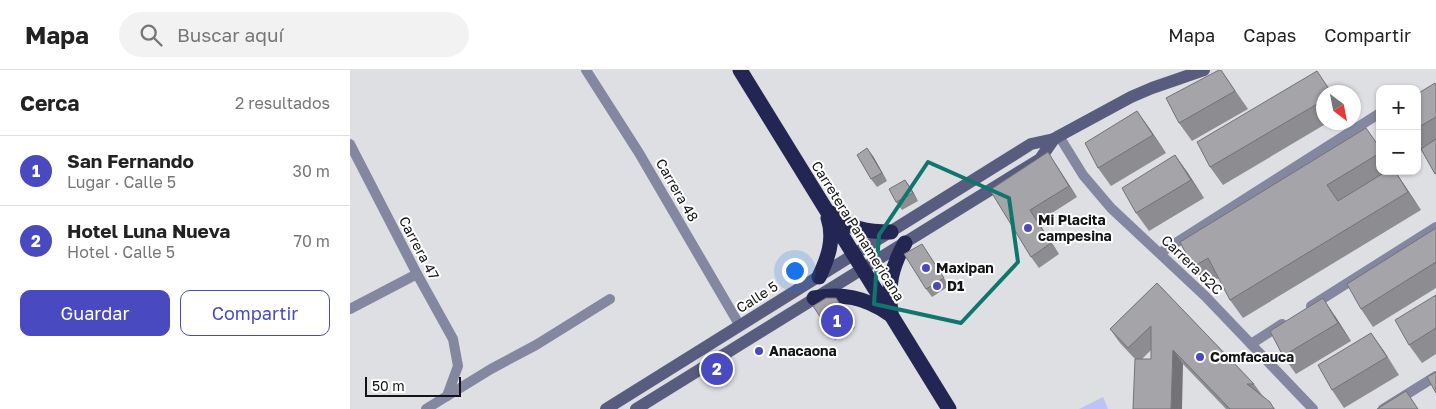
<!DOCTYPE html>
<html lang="es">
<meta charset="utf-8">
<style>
:root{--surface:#fff;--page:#f2f2f2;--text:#222;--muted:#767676;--line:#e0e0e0;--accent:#494ac0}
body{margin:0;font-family:"Golos Text",sans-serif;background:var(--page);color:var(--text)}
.controls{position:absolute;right:15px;top:15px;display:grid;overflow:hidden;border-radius:10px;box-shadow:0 1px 4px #0004}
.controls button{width:45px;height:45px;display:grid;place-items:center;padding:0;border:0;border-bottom:1px solid var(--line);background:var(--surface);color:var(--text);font:25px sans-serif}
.compass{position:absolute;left:966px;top:15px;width:45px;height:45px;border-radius:50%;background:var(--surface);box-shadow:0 1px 4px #0004;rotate:148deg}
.scale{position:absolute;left:15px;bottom:12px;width:96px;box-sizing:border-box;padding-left:5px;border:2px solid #131415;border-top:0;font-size:14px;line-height:18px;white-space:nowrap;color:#131415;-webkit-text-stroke:4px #fff;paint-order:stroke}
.you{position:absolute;left:444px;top:200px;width:18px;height:18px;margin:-12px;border:4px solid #fff;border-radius:50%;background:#1a73e8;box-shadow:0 0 0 8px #1a73e833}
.badge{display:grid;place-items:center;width:32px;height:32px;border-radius:50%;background:var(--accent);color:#fff;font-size:16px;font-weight:700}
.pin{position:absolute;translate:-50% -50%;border:2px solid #fff;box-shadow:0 1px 5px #0006}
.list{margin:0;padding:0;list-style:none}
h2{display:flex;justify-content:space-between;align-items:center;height:65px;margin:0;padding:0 20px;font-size:21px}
h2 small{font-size:16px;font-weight:400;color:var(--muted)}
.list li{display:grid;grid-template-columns:32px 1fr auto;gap:15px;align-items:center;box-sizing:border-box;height:70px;padding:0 20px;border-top:1px solid var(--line)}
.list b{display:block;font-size:19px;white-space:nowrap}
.list p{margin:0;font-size:16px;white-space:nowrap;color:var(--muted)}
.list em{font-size:16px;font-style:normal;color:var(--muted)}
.actions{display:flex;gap:10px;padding:15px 20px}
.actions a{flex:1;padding:11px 0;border:1px solid var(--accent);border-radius:10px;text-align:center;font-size:18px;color:var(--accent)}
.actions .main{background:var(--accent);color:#fff}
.icon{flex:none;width:28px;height:28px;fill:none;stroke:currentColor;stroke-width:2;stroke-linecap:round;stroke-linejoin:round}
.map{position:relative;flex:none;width:1086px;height:339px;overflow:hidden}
header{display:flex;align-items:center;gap:30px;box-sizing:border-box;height:70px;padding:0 25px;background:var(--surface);border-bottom:1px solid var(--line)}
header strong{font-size:24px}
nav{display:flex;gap:28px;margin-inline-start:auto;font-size:18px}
.search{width:350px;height:45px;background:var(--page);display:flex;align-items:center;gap:12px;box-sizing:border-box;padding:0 18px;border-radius:28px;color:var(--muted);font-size:19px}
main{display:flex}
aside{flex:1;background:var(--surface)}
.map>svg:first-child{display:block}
.green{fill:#bcc4f4}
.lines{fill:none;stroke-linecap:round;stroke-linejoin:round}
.street{stroke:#83879f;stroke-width:10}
.secondary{stroke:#585d7f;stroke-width:12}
.highway{stroke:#232653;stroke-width:15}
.wall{fill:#8d8d91;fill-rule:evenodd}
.shaded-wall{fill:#737376}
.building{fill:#a4a4a9;stroke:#737376}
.marked{fill:none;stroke:#0f766e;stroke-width:4;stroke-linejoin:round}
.poi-dot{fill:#494ac0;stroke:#fff;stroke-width:2}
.labels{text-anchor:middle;stroke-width:4;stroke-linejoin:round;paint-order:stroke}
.street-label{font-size:14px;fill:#131415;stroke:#fff}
.poi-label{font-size:14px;font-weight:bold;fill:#131415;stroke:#fff;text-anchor:start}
</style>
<header>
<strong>Mapa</strong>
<div class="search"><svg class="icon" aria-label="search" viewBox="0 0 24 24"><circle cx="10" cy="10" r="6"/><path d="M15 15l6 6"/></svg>Buscar aquí</div>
<nav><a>Mapa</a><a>Capas</a><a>Compartir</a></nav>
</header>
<main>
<aside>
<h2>Cerca<small>2 resultados</small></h2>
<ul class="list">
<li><span class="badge">1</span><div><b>San Fernando</b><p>Lugar · Calle 5</p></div><em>30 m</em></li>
<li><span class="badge">2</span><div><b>Hotel Luna Nueva</b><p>Hotel · Calle 5</p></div><em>70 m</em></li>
</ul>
<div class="actions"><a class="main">Guardar</a><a>Compartir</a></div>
</aside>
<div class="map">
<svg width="1086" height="339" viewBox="0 0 1086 339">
<rect width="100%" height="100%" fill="#dedfe3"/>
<polygon class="green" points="753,327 758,339 729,339"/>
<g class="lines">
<g class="street">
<polyline points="236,0 289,83 390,256"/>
<polyline points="709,66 733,105 761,138 855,226 963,339"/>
<polyline points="0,74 67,204 103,269 108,296 97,326 76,339"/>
<polyline points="810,183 1030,43"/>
<polyline points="961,236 1086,157"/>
<polyline points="0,239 67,204"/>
<polyline points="901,274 932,254"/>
<polyline points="97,326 141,299 186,275 260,229"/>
<polyline points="1033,339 1086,306"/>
</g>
<g class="secondary">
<polyline points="256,339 681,74 704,69"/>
<polyline points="286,339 690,89 704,69 709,66 781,27 802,18 854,0"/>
</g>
<g class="highway">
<polyline points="390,0 599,339"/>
<path d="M481,143C499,159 518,162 541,162"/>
<path d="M469,207C478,188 485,169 478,148"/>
<path d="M464,228C492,223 515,227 539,244"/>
<path d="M541,242C537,216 542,196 555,173"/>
</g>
</g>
<g class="wall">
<polygon points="871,0 898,39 842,71 829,53"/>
<polygon points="1086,15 1086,105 1072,81 1067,83 1067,24"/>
<polygon points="974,22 974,52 979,52 873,115 860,97"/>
<polygon points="787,41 816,83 761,116 748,98"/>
<polygon points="1030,77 1030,101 1045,101 1071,140 893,248 880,230 869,208 856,215 843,197"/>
<polygon points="825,85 854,128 799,161 786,143"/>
<polygon points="523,86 537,111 527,117 521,109"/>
<polygon points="705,93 727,127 688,152 709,184 689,198 681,187 640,120"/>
<polygon points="561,118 568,131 552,140 546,132"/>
<polygon points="1086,158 1086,218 1023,257 1011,239"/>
<polygon points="572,174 599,216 582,227 576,219"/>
<path d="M807,213L904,314L912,325L925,339H876L833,294L785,289L770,273L760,259ZM801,280V289H792Z"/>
<polygon points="1086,225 1086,284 1072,293 1059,275"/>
<polygon points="486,228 505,258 485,270 480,262"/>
<polygon points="985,246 1001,271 946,304 933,286"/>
<polygon points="1021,263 1049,305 994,338 982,320"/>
</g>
<g class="shaded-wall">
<polygon points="787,41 800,59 816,83 803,65"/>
<polygon points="517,78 523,86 537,111 532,103"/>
<polygon points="698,82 705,93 727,127 719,116"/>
<polygon points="825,85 838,103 854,128 841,110"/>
<polygon points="1045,101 1071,140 1058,122"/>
<polygon points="555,110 561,118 568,131 563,123"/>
<polygon points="680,140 688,152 709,184 701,173"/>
<polygon points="973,228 985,246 1001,271 988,253"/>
<polygon points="1021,263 1034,281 1049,305"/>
<polygon points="823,280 833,294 832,339 821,339"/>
</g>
<g class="building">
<polygon points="869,0 871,0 885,21 829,53 816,28"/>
<polygon points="967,1 981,22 974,22 974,30 860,97 847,72"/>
<polygon points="1085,13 1086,16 1086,47 1067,58 1067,24"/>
<polygon points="787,41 803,65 748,98 735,73"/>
<polygon points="1016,58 1030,78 1030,83 977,115 988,131 1037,101 1045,101 1058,122 880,230 858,188 843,197 830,172"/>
<polygon points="1086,69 1086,103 1085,104 1071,79"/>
<polygon points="517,78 532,103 521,109 507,85"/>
<polygon points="698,82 719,116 680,140 701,173 681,187 640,120"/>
<polygon points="825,85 841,110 786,143 772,118"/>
<polygon points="555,110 563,123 546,132 539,119"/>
<polygon points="1086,158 1086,192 1011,239 997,214"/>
<polygon points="572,174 594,208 576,219 554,184"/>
<polygon points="807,213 904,314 897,314 920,332 924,339 880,339 823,280 821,339 783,339 785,289 801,289 801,256 778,278 760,259"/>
<polygon points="1086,225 1086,258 1059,275 1045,250"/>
<polygon points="476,228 486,228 500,250 480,262 463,236"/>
<polygon points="973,228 988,253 933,286 920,261"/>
<polygon points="1021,263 1037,287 982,320 968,295"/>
<polygon points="1086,302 1086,323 1077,307"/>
<polygon points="1056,321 1068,339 1027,339"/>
</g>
<path class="marked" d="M578,92L659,128L668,192L611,253L524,234L529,165Z"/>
<g class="poi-dot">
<circle cx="678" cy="158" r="5"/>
<circle cx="576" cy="198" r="5"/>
<circle cx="587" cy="216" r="5"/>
<circle cx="409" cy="281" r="5"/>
<circle cx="850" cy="287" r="5"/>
</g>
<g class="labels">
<g class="street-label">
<text transform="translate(327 120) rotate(60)" y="5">Carrera 48</text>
<text transform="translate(508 161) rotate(58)" y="5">Carretera Panamericana</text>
<text transform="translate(69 178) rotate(62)" y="5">Carrera 47</text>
<text transform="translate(842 195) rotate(44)" y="5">Carrera 52C</text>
<text transform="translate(407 227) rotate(-32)" y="5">Calle 5</text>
</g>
<g class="poi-label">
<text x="688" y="155">Mi Placita<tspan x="688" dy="16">campesina</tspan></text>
<text x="586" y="203">Maxipan</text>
<text x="597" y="221">D1</text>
<text x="419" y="286">Anacaona</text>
<text x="860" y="292">Comfacauca</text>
</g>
</g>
</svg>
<div class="controls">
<button>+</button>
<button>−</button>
</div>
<svg class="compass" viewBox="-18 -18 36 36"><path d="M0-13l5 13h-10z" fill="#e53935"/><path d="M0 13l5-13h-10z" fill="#767676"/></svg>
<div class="scale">50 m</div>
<div class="you"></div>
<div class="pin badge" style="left:487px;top:251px">1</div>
<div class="pin badge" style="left:367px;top:299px">2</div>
</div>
</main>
